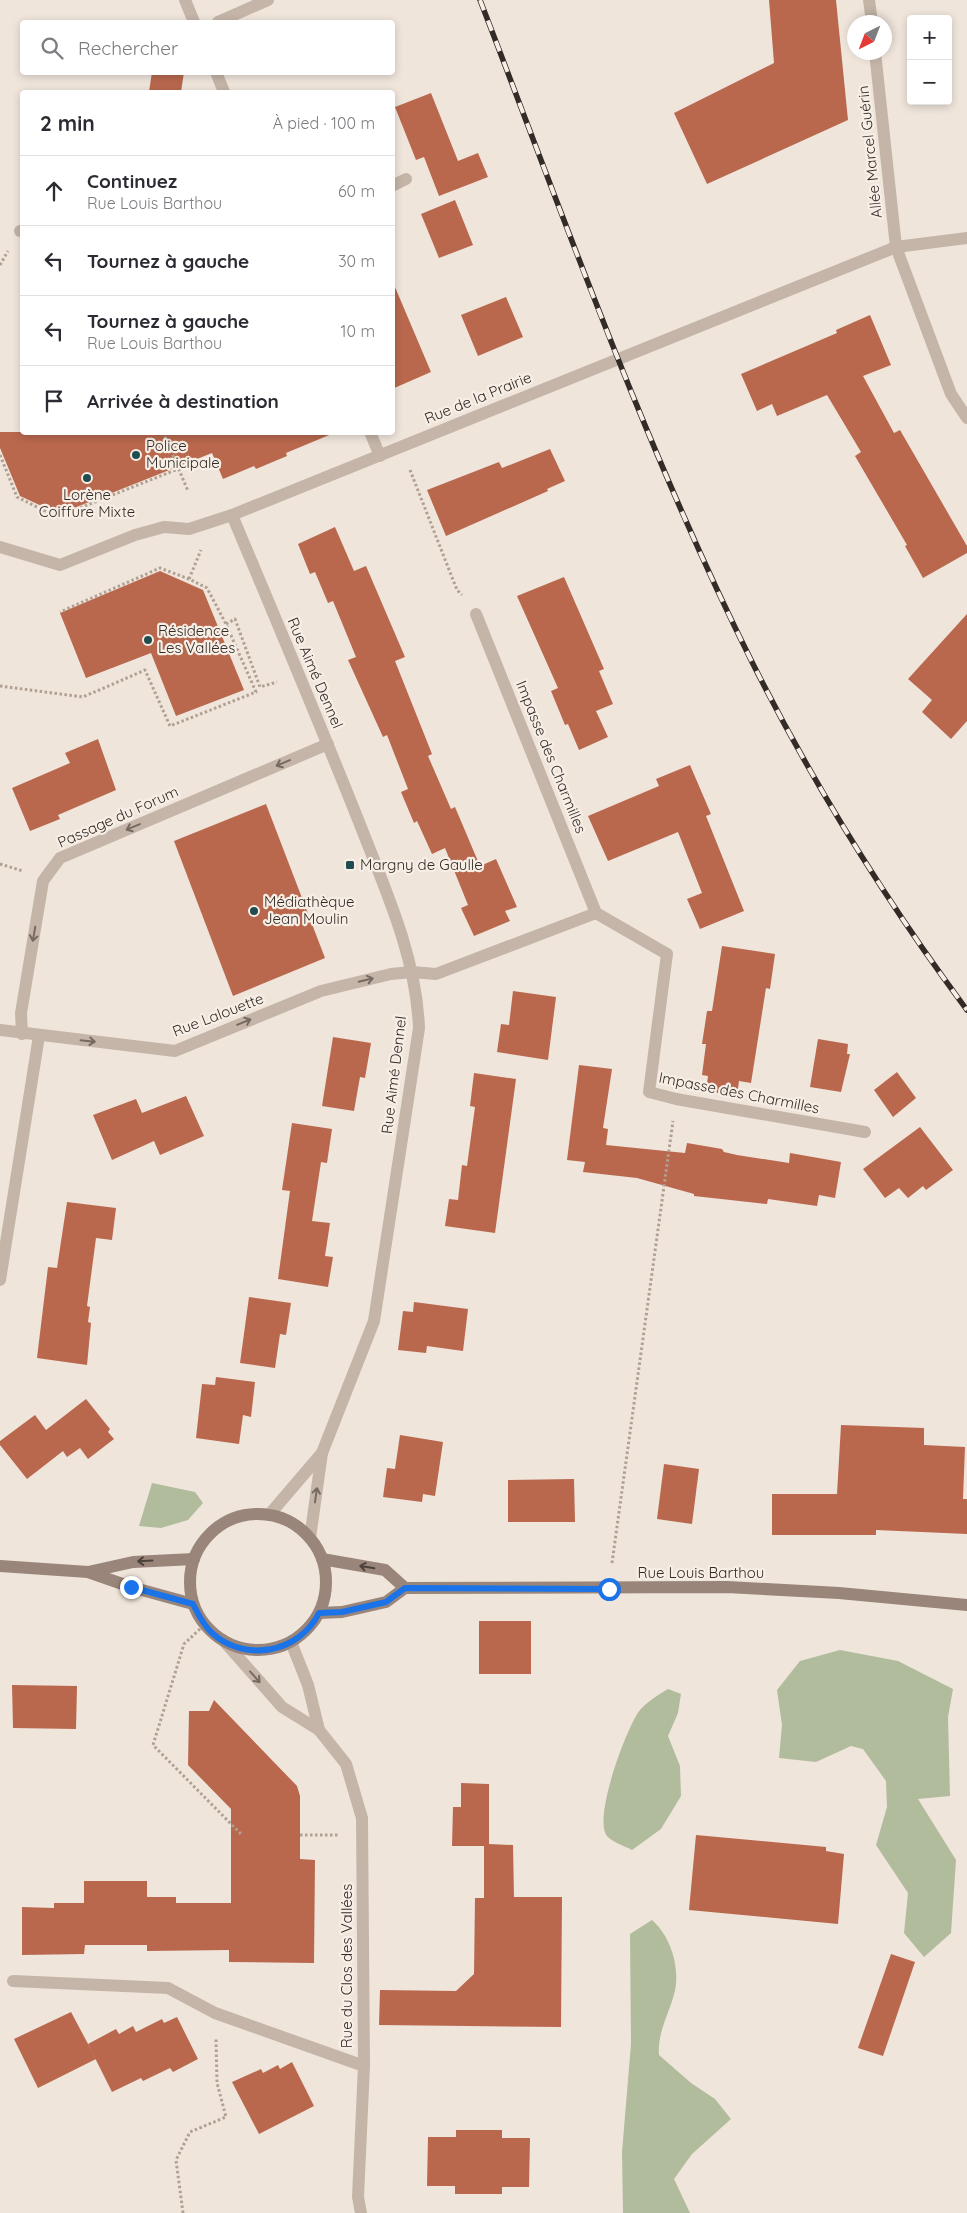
<!DOCTYPE html>
<html lang="fr">
<meta charset="utf-8">
<style>
:root{--surface:#fff;--page:#f2f2f3;--text:#2b2b33;--muted:#7c7c81;--line:#e1e1e2}
body{margin:0;font-family:Quicksand,sans-serif;background:var(--page);color:var(--text)}
.controls{position:absolute;right:15px;top:15px;display:grid;overflow:hidden;border-radius:5px;box-shadow:0 2px 8px #0003}
.controls button{width:45px;height:45px;display:grid;place-items:center;padding:0;border:0;border-bottom:1px solid var(--line);background:var(--surface);color:var(--text);font:25px sans-serif}
.compass{position:absolute;left:847px;top:15px;width:45px;height:45px;border-radius:50%;background:var(--surface);box-shadow:0 2px 8px #0003;rotate:222deg}
.stop{position:absolute;width:15px;height:15px;margin:-11px;border:4px solid #1a73e8;border-radius:50%;background:#fff}
.stop.end{background:#1a73e8;border-color:#fff;box-shadow:0 1px 5px #0008}
.list{margin:0;padding:0;list-style:none}
h2{display:flex;justify-content:space-between;align-items:center;height:65px;margin:0;padding:0 20px;font-size:21px}
h2 small{font-size:16px;font-weight:400;color:var(--muted)}
.list li{display:grid;grid-template-columns:32px 1fr auto;gap:15px;align-items:center;box-sizing:border-box;height:70px;padding:0 20px;border-top:1px solid var(--line)}
.list b{display:block;font-size:19px;white-space:nowrap}
.list p{margin:0;font-size:16px;white-space:nowrap;color:var(--muted)}
.list em{font-size:16px;font-style:normal;color:var(--muted)}
.icon{flex:none;width:28px;height:28px;fill:none;stroke:currentColor;stroke-width:2;stroke-linecap:round;stroke-linejoin:round}
.map{position:relative;flex:none;width:967px;height:2213px;overflow:hidden}
.search{position:absolute;background:var(--surface);box-shadow:0 2px 8px #0003;left:20px;top:20px;width:375px;height:55px;display:flex;align-items:center;gap:12px;box-sizing:border-box;padding:0 18px;border-radius:5px;color:var(--muted);font-size:19px}
.panel{position:absolute;background:var(--surface);box-shadow:0 2px 8px #0003;left:20px;top:90px;width:375px;height:345px;border-radius:5px}
.map>svg:first-child{display:block}
.green{fill:#b1bc9c}
.building{fill:#b9684e}
.lines{fill:none;stroke-linecap:round;stroke-linejoin:round}
.path{stroke:#b1a092;stroke-width:3;stroke-dasharray:2.5 2.5;stroke-linecap:butt}
.service{stroke:#c5b5a8;stroke-width:12}
.minor{stroke:#c5b5a8;stroke-width:12}
.secondary{stroke:#99857a;stroke-width:12}
.rail-casing{stroke:#332b27;stroke-width:5.5}
.rail{stroke:#f7efe6;stroke-width:4;stroke-dasharray:11;stroke-linecap:butt}
.oneway{stroke:#756961}
.oneway2{stroke:#4c423c}
.route{stroke:#1a73e8;stroke-width:6}
.poi-dot{fill:#214d50;stroke:#f7efe6;stroke-width:2}
.labels{text-anchor:middle;stroke-width:4.5;stroke-linejoin:round;paint-order:stroke}
.street-label{font-size:15px;fill:#332b27;stroke:#f7efe6}
.poi-label{font-size:15px;fill:#332b27;stroke:#f7efe6;text-anchor:start}
</style>
<div class="map">
<svg width="967" height="2213" viewBox="0 0 967 2213">
<rect width="100%" height="100%" fill="#efe5db"/>
<g class="green">
<polygon points="152,1483 195,1492 203,1503 188,1520 161,1528 139,1526"/>
<polygon points="840,1650 898,1661 953,1689 948,1717 950,1796 918,1799 956,1860 951,1933 924,1957 904,1933 908,1893 876,1845 887,1807 886,1781 863,1749 851,1746 816,1762 779,1758 782,1725 777,1690 800,1661"/>
<path d="M668,1689L681,1694L678,1713L668,1736L680,1766L681,1796L661,1829L632,1850C625,1846 614,1843 608,1837C591,1822 627,1726 640,1710C648,1701 658,1695 668,1689Z"/>
<path d="M652,1920C669,1935 678,1961 676,1984C673,2009 657,2028 659,2055L691,2083L715,2099L731,2119L692,2154L674,2179L690,2213H623L622,2152L631,2044L630,1934Z"/>
</g>
<g class="building">
<polygon points="769,0 836,0 848,120 707,184 674,113 774,63"/>
<polygon points="152,72 184,72 181,92 149,92"/>
<polygon points="431,93 458,161 478,153 488,177 439,196 424,157 416,160 395,107"/>
<polygon points="455,200 473,245 439,258 421,214"/>
<polygon points="392,280 431,372 392,389"/>
<polygon points="506,297 523,337 478,356 461,315"/>
<polygon points="870,315 891,365 863,376 894,433 900,430 967,546 967,553 923,578 905,546 907,545 855,456 861,452 827,395 777,416 772,404 757,411 741,374 837,333 836,330"/>
<polygon points="0,432 334,432 334,433 286,453 287,456 256,469 254,466 223,479 212,453 59,514 20,496 0,448"/>
<polygon points="550,449 565,481 547,489 548,491 446,536 427,490 499,462 502,468"/>
<polygon points="335,527 354,571 366,566 405,657 395,661 432,754 428,756 451,809 455,807 480,866 496,859 517,907 505,911 510,921 474,936 461,908 468,905 445,848 432,854 417,821 414,823 401,792 408,789 387,735 383,737 348,660 356,657 333,601 328,603 315,572 310,574 298,544"/>
<polygon points="160,571 203,590 244,690 176,716 151,653 86,678 60,613"/>
<polygon points="564,577 604,669 599,671 613,704 596,711 608,737 579,750 568,724 565,725 551,691 558,688 517,596"/>
<polygon points="967,614 967,721 951,739 922,712 932,700 908,679"/>
<polygon points="98,739 116,790 58,815 60,819 30,831 12,788 70,763 65,753"/>
<polygon points="690,765 711,814 706,816 744,911 700,929 687,899 702,893 678,832 608,861 588,816 659,786 656,779"/>
<polygon points="266,804 325,958 233,996 174,841"/>
<polygon points="722,946 775,954 770,989 766,988 751,1083 739,1081 737,1096 706,1091 708,1076 702,1075 706,1044 702,1044 707,1011 712,1011"/>
<polygon points="513,991 556,997 548,1060 497,1052 501,1024 509,1025"/>
<polygon points="333,1037 371,1043 365,1078 360,1077 354,1111 322,1106"/>
<polygon points="818,1039 848,1044 847,1054 850,1054 841,1092 810,1087"/>
<polygon points="579,1065 612,1069 603,1128 608,1129 606,1145 685,1153 687,1143 722,1149 724,1152 737,1155 789,1163 790,1153 841,1162 835,1198 819,1195 817,1206 768,1199 767,1204 694,1196 694,1194 637,1178 583,1172 585,1162 567,1160"/>
<polygon points="897,1072 916,1098 893,1117 874,1090"/>
<polygon points="474,1073 516,1079 495,1233 445,1226 449,1199 458,1200 462,1165 467,1166 475,1107 470,1106"/>
<polygon points="186,1096 204,1136 160,1155 154,1141 112,1160 93,1115 136,1099 142,1113"/>
<polygon points="292,1123 332,1129 327,1163 321,1162 312,1221 330,1223 325,1256 333,1257 328,1287 278,1279 290,1191 282,1190"/>
<polygon points="920,1127 953,1170 926,1190 923,1186 908,1198 899,1188 885,1198 863,1169"/>
<polygon points="67,1202 116,1208 112,1240 96,1238 87,1306 90,1307 88,1322 91,1323 87,1365 37,1358 48,1267 57,1268"/>
<polygon points="249,1297 291,1303 286,1335 280,1334 275,1368 240,1363"/>
<polygon points="414,1302 468,1309 463,1351 427,1346 426,1353 398,1350 403,1311 413,1312"/>
<polygon points="216,1377 255,1382 251,1417 243,1415 239,1444 196,1438 202,1384 215,1385"/>
<polygon points="86,1399 110,1429 108,1432 114,1439 88,1459 80,1448 67,1457 63,1451 27,1479 0,1445 0,1441 35,1415 46,1430"/>
<polygon points="841,1425 924,1428 924,1445 965,1447 963,1499 967,1499 967,1534 876,1530 876,1535 772,1535 772,1494 837,1494"/>
<polygon points="400,1435 443,1442 435,1496 423,1494 422,1502 383,1497 387,1468 395,1469"/>
<polygon points="664,1464 699,1469 692,1524 657,1519"/>
<polygon points="574,1479 575,1522 508,1522 508,1480"/>
<rect x="479" y="1621" width="52" height="53"/>
<polygon points="12,1685 77,1686 76,1729 13,1728"/>
<polygon points="214,1700 297,1786 300,1796 300,1859 315,1860 314,1963 229,1962 229,1950 147,1951 147,1945 85,1945 84,1954 22,1955 22,1907 54,1908 54,1903 84,1903 84,1881 147,1881 147,1897 176,1897 176,1903 231,1903 231,1809 188,1765 189,1711 209,1711"/>
<polygon points="461,1783 489,1784 489,1844 513,1845 514,1897 562,1897 561,2027 379,2025 380,1990 456,1991 474,1974 475,1898 484,1898 484,1846 452,1846 453,1807 461,1807"/>
<polygon points="696,1835 826,1847 826,1851 844,1854 838,1924 689,1910"/>
<polygon points="891,1954 915,1962 883,2056 858,2048"/>
<polygon points="71,2012 96,2059 38,2088 14,2039"/>
<polygon points="177,2017 198,2059 173,2072 170,2068 143,2081 141,2078 112,2092 88,2044 116,2029 119,2034 133,2026 136,2032 162,2019 164,2023"/>
<polygon points="292,2062 314,2106 259,2134 232,2082 261,2069 263,2073 278,2065 280,2069"/>
<polygon points="456,2130 502,2130 502,2138 530,2138 529,2187 502,2187 502,2194 455,2194 455,2186 427,2186 428,2137 456,2137"/>
</g>
<g class="lines">
<g class="path">
<polyline points="0,265 8,251"/>
<polyline points="163,432 188,491"/>
<polyline points="0,455 17,497 57,517 178,469"/>
<polyline points="410,470 457,590 462,595"/>
<polyline points="189,579 201,550"/>
<polyline points="226,624 235,619 260,687 277,682"/>
<polyline points="0,686 83,697 145,670 170,726 256,692 226,624 207,588 189,579 160,568 60,612"/>
<polyline points="0,864 23,871"/>
<polyline points="612,1563 673,1121"/>
<polyline points="200,1629 184,1644 153,1745 241,1834"/>
<polyline points="300,1835 339,1835"/>
<polyline points="183,2213 176,2160 190,2132 226,2117 217,2083 216,2039"/>
</g>
<g class="service">
<polyline points="218,22 268,0"/>
<polyline points="392,186 406,179"/>
<polyline points="20,231 22,231"/>
<polyline points="476,614 596,913"/>
<polyline points="412,972 436,974 596,913 667,954 649,1092 676,1099 865,1132"/>
</g>
<g class="minor">
<polyline points="185,0 194,22"/>
<polyline points="869,0 872,22"/>
<polyline points="875,52 896,247 951,394 967,418"/>
<polyline points="216,72 224,92"/>
<polyline points="370,432 380,456"/>
<path d="M232,515C275,617 318,719 359,822C385,889 416,955 419,1028L374,1321L322,1453L310,1538"/>
<polyline points="0,547 60,565 135,535 164,527 189,529 232,515 896,247 967,238"/>
<polyline points="0,1030 175,1051 321,991 391,974 412,972"/>
<polyline points="22,1034 21,1013 43,881 60,858 328,744"/>
<polyline points="0,1280 39,1036"/>
<polyline points="269,1515 322,1453"/>
<polyline points="223,1640 282,1707 319,1730 346,1764 362,1818 364,2066 358,2197 361,2213"/>
<polyline points="291,1642 308,1685 319,1730"/>
<polyline points="13,1981 168,1988 215,2013 364,2066"/>
</g>
<g class="secondary">
<circle cx="258" cy="1582" r="68"/>
<polyline points="322,1559 385,1570 405,1588"/>
<polyline points="0,1566 88,1572 131,1587 193,1604"/>
<polyline points="88,1572 133,1562 194,1559"/>
<polyline points="319,1613 342,1612 386,1602 405,1588 727,1587 839,1593 967,1605"/>
</g>
<g class="rail-casing">
<path id="rail" d="M480,0C566,223 646,450 753,664C814,785 886,901 967,1010"/>
</g>
<use href="#rail" class="rail"/>
</g>
<defs><path id="oneway-shaft" d="M-6 0H5M1.5-3L5.5 0L1.5 3" fill="none" stroke-width="1.6" stroke-linecap="round" stroke-linejoin="round" transform="scale(1.25)"/></defs>
<g class="oneway">
<use href="#oneway-shaft" transform="translate(283 763) rotate(157)"/>
<use href="#oneway-shaft" transform="translate(133 827) rotate(157)"/>
<use href="#oneway-shaft" transform="translate(34 934) rotate(100)"/>
<use href="#oneway-shaft" transform="translate(366 980) rotate(-13)"/>
<use href="#oneway-shaft" transform="translate(244 1022) rotate(-22)"/>
<use href="#oneway-shaft" transform="translate(88 1041) rotate(6)"/>
<use href="#oneway-shaft" transform="translate(316 1495) rotate(-82)"/>
<use href="#oneway-shaft" transform="translate(255 1677) rotate(48)"/>
</g>
<g class="oneway2">
<use href="#oneway-shaft" transform="translate(145 1561) rotate(177)"/>
<use href="#oneway-shaft" transform="translate(367 1567) rotate(-170)"/>
</g>
<g class="lines">
<path class="route" d="M131,1587L193,1604C198,1614 203,1625 212,1633C245,1663 299,1653 319,1613L342,1612L386,1602L405,1588L609,1589"/>
</g>
<g class="poi-dot">
<circle cx="136" cy="455" r="5"/>
<circle cx="87" cy="478" r="5"/>
<circle cx="148" cy="640" r="5"/>
<rect x="345" y="860" width="10" height="10" rx="2.5"/>
<circle cx="254" cy="911" r="5"/>
</g>
<g class="labels">
<g class="street-label">
<text transform="translate(870 152) rotate(-96)" y="5">Allée Marcel Guérin</text>
<text transform="translate(478 398) rotate(-22)" y="5">Rue de la Prairie</text>
<text transform="translate(315 673) rotate(67)" y="5">Rue Aimé Dennel</text>
<text transform="translate(551 757) rotate(68)" y="5">Impasse des Charmilles</text>
<text transform="translate(118 817) rotate(-24)" y="5">Passage du Forum</text>
<text transform="translate(218 1015) rotate(-21)" y="5">Rue Lalouette</text>
<text transform="translate(394 1075) rotate(-83)" y="5">Rue Aimé Dennel</text>
<text transform="translate(739 1093) rotate(11)" y="5">Impasse des Charmilles</text>
<text x="701" y="1578">Rue Louis Barthou</text>
<text transform="translate(347 1966) rotate(-90)" y="5">Rue du Clos des Vallées</text>
</g>
<g class="poi-label">
<text x="146" y="451">Police<tspan x="146" dy="17">Municipale</tspan></text>
<text x="87" y="500" text-anchor="middle">Lorène<tspan x="87" dy="17">Coiffure Mixte</tspan></text>
<text x="158" y="636">Résidence<tspan x="158" dy="17">Les Vallées</tspan></text>
<text x="360" y="870">Margny de Gaulle</text>
<text x="264" y="907">Médiathèque<tspan x="264" dy="17">Jean Moulin</tspan></text>
</g>
</g>
</svg>
<div class="controls">
<button>+</button>
<button>−</button>
</div>
<svg class="compass" viewBox="-18 -18 36 36"><path d="M0-13l5 13h-10z" fill="#e53935"/><path d="M0 13l5-13h-10z" fill="#7c7c81"/></svg>
<div class="stop" style="left:609px;top:1589px"></div>
<div class="stop end" style="left:131px;top:1587px"></div>
<div class="search"><svg class="icon" aria-label="search" viewBox="0 0 24 24"><circle cx="10" cy="10" r="6"/><path d="M15 15l6 6"/></svg>Rechercher</div>
<section class="panel">
<h2>2 min<small>À pied · 100 m</small></h2>
<ul class="list">
<li><svg class="icon" aria-label="ahead" viewBox="0 0 24 24"><path d="M12 20V5M6 11l6-6 6 6"/></svg><div><b>Continuez</b><p>Rue Louis Barthou</p></div><em>60 m</em></li>
<li><svg class="icon" aria-label="left" viewBox="0 0 24 24"><path d="M17 20v-9H6M10 6l-5 5 5 5"/></svg><div><b>Tournez à gauche</b></div><em>30 m</em></li>
<li><svg class="icon" aria-label="left" viewBox="0 0 24 24"><path d="M17 20v-9H6M10 6l-5 5 5 5"/></svg><div><b>Tournez à gauche</b><p>Rue Louis Barthou</p></div><em>10 m</em></li>
<li><svg class="icon" aria-label="arrive" viewBox="0 0 24 24"><path d="M6 21V4h12l-3 4 3 4H6"/></svg><div><b>Arrivée à destination</b></div></li>
</ul>
</section>
</div>
